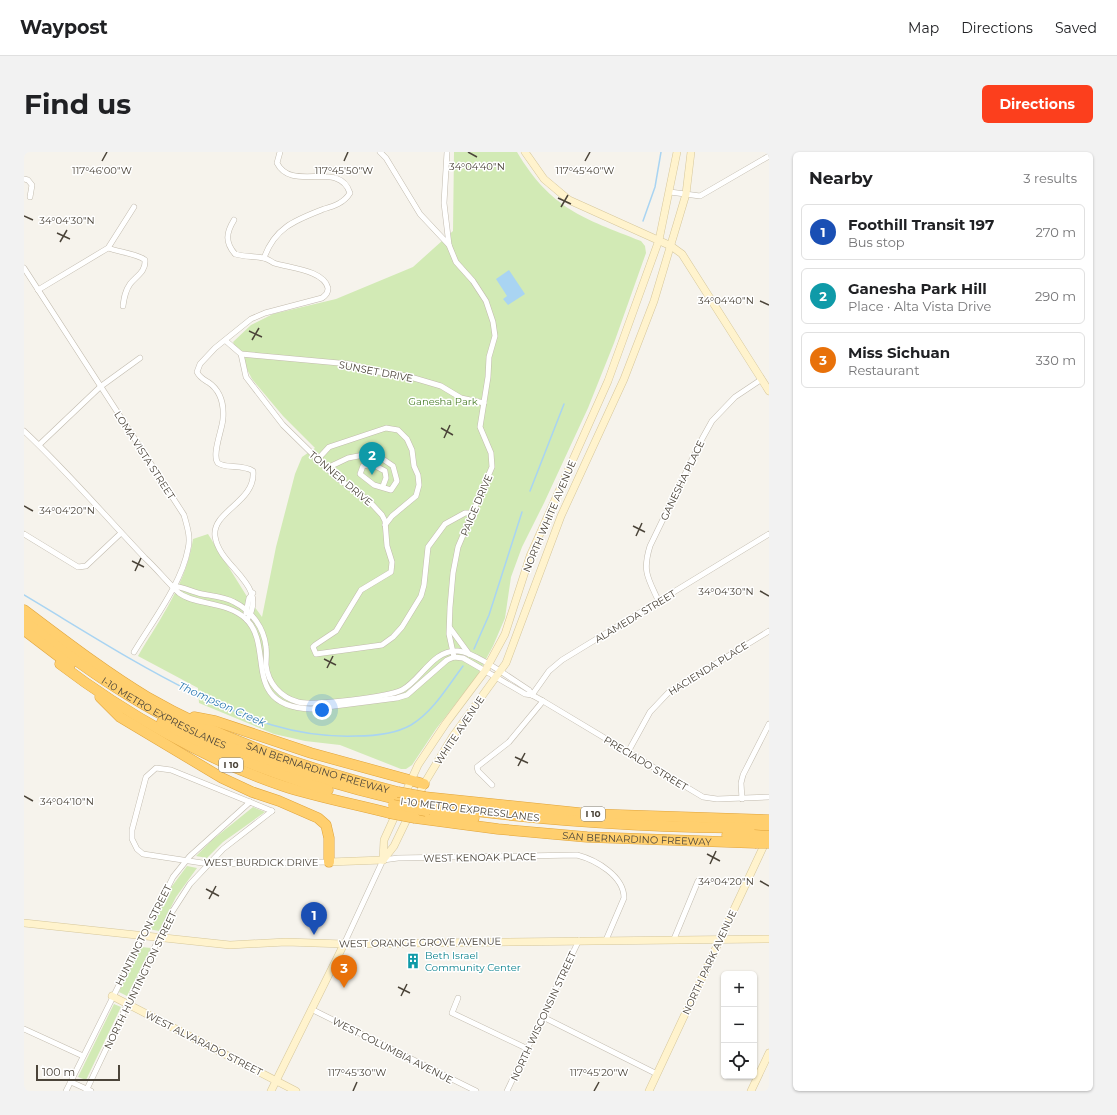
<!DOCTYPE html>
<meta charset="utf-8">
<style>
:root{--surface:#fff;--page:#f2f2f2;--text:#202124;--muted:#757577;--line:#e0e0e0;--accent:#fc3f1d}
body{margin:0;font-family:Montserrat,sans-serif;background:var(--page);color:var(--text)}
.controls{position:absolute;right:12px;bottom:12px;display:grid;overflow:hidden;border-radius:6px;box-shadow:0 1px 3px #0004}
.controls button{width:36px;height:36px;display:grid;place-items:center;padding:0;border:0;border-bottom:1px solid var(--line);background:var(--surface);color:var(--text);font:20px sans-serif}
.scale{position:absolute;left:12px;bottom:10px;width:84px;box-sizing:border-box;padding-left:4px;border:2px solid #4b4439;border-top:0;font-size:11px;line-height:14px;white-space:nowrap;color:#4b4439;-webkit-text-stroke:3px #fff;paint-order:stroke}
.you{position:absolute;left:298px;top:558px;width:14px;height:14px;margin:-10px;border:3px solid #fff;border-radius:50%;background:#1a73e8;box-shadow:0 0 0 6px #1a73e833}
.badge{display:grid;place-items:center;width:26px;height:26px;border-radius:50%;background:var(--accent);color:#fff;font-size:13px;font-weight:700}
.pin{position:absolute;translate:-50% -33px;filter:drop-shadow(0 1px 2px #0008)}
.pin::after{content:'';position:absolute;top:21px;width:14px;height:12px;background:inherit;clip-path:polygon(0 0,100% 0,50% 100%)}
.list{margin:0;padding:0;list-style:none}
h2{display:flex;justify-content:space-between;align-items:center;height:52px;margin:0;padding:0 16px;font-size:17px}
h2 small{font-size:13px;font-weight:400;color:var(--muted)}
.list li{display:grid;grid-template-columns:26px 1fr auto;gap:12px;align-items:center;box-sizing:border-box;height:56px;margin:0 8px 8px;padding:0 8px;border:1px solid var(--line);border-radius:6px}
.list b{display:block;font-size:15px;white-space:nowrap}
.list p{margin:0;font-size:13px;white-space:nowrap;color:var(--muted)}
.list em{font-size:13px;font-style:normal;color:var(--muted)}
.icon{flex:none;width:22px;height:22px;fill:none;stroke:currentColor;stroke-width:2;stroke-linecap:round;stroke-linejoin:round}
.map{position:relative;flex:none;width:745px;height:939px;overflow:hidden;border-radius:6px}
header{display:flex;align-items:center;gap:24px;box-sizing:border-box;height:56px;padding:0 20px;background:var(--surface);border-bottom:1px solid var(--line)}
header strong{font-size:19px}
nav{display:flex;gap:22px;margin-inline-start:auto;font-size:14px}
.intro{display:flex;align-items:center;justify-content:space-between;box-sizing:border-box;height:96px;padding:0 24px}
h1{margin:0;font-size:28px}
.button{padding:10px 18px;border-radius:6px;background:var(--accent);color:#fff;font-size:14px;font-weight:700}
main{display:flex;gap:24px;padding:0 24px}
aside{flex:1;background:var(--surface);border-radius:6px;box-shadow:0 1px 3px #0004}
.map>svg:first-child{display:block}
.green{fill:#d2eab5}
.water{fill:#a9d4f2}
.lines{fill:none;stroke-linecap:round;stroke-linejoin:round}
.stream{stroke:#a9d4f2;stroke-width:1.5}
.street-casing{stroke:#c2bbae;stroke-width:6}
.secondary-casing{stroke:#d6c79b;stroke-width:8}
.highway-casing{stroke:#e0a43c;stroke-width:11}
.street{stroke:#fff;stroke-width:5}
.secondary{stroke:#fff3cd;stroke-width:7}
.highway{stroke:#ffcf6e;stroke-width:10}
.highway-bridge-casing{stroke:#e0a43c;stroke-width:11;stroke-linecap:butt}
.highway-bridge{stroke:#ffcf6e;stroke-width:10}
.ticks{fill:none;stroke:#4b4439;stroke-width:1.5}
.labels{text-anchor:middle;stroke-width:3;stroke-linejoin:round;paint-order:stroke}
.shield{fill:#fff;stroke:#817c74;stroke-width:1}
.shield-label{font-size:9px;font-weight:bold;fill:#4b4439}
.street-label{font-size:10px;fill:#4b4439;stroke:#fff}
.park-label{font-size:10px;fill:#4a7f2a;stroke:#fff}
.culture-label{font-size:10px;fill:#0d838f;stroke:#fff;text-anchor:start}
.water-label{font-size:11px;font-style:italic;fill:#2e7ab2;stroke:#fff}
.ticks-label{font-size:10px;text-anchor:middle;fill:#4b4439;stroke:#fff;stroke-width:3;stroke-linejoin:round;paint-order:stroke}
</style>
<header>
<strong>Waypost</strong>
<nav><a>Map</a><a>Directions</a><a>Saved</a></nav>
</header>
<div class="intro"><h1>Find us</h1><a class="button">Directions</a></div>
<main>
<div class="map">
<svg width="745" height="939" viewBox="0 0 745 939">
<rect width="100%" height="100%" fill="#f6f3ec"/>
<g class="green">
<path d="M430,0H493C527,57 559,66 617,89L621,94L622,101L590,191L564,256L520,351L498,395L487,425L481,466L469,494L453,524L412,577L388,613L382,617H377L316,593L281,589L250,582L175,551L174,536L114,504C136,467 163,430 169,387L184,382L222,443L238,465L252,395L271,322L278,305L291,296L259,264L228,227L209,190L227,173L249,162L312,147L389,115L429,79Z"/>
<polygon points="229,655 241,660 199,690 183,706 172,704 187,689"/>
<polygon points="163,714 173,716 152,745 135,779 125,777 140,745"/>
<polygon points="117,795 127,796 103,844 95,840"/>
<polygon points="90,852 97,855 62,928 54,925"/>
</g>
<polygon class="water" points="485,118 501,142 484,153 479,147 483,144 472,127"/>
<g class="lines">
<g class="stream">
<polyline points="619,69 631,35 637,0"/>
<polyline points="506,339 540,252"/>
<path d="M0,443C57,477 111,512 170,541C225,567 269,586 332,584C350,584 371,582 387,573C409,560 424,534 439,514"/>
<polyline points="450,497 465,463 498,360"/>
</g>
<g class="street-casing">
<g id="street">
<polyline points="356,0 362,6 396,62 425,93"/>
<polyline points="423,0 420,51 425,93 432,110 449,129 462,149 469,170 471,184 465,205 464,225 456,275 467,301 468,315 434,395 429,421 426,455 425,482 430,505"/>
<polyline points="0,27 4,28 8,33 6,45"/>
<polyline points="646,40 676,44 745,4"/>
<path d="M210,68C202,81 201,90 211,102C221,105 230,104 239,106C243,106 246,109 250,111C265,116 300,118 304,136C304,141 302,143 298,146L241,161L227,167L191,196L176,212L173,220C176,226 179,227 184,230C196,238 200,252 199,266C199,276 187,303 194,311C201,317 218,312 229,319C232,350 188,359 191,384C195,416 246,432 223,468"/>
<path d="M84,96C95,100 114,102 121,108C122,120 112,124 106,132C101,139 100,146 99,154"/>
<path d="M240,106C251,75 272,68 300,57C310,54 320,51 326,41C315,7 268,41 253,11L256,0"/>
<path d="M0,116L160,363C163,374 167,385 164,397C158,431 128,470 110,500"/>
<polyline points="14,138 84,96 110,55"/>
<polyline points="202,189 217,202 222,225 259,273 312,325 345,349 358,363 361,369 363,394 368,410 367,420 337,438 312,479 291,493 289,495 292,502 358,493 369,485 378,475 397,444 400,433 404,395 421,372 441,361 448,361"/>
<polyline points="217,202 326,212 354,220 383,224 417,234 437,246 460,251"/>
<path d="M0,279C43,319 81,364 121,406C133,417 143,430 155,441C170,453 203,449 222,467C251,495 216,554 287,557L373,546L383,543L423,508L430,505L439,506L501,542L508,543L519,549L679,645L693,647L745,645"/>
<polyline points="15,293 76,235 116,206"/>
<polyline points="294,307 305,295 362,276 374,278 383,287 388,298 390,314 394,323 395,333 392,344 368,364 361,373"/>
<path d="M303,316L324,306L350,301L369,314L373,329L367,338L350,333L336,322L339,314C348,311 353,315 361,319L362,326L359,334"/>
<polyline points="0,382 54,415 62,414 97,381"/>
<path d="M149,434C160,435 168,440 178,442C189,444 201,445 210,450C228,459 240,476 242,495C243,501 242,507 242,513C244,531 256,545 274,550C288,554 364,545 378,538C397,528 409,497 434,499C451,500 489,528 505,538L508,543"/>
<path d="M635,450C624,426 618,420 626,394L678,287L688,269L711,245L738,227"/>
<polyline points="222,461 225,446 229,441"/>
<polyline points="426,476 445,502"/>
<polyline points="508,543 525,519 538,508 745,382"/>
<polyline points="604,600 626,560 644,541 745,479"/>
<polyline points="468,633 454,619 453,615 485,590 519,549"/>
<polyline points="718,647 717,631 719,623 745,572"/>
<polyline points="248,659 147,618 132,616 122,625 108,678 108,687 113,697 119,702 185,712 305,710"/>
<polyline points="650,787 674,729"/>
<path d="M320,792L359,708L374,706L553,703C572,708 600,724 600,746L582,788"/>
<polyline points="434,846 428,861 504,897"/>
<polyline points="287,857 452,939"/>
<polyline points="519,865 633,922"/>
<polyline points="0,877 59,904"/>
<polyline points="47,930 67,939"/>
<polyline points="42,939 149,725 166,704 226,650"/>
<polyline points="62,939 146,763 166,732 199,697 248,659"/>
<polyline points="483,939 555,788"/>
</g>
</g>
<g class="secondary-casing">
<g id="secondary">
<polyline points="501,0 520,27 545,48 647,94 658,102 745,239"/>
<polyline points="359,708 370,694 400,632 429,584 482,511 537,364 600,227 630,149 662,42 667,0"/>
<polyline points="359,708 360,688 394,613 422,571 461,519 481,482 506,404 584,229 635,88 653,0"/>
<polyline points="305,710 359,708"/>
<polyline points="0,771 206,793 262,790 320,792 745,787"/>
<polyline points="88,844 272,939"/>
<polyline points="247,939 320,792"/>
<polyline points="625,939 742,689"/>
<polyline points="727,939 745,901"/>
</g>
</g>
<g class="highway-casing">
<g id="highway">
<path id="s1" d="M0,458C40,488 80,519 123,545C201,590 288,618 374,640"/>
<path id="s2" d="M0,469C34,495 67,521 104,543C186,594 278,625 371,647"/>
<polyline points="0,478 46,513"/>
<path d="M36,512C99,560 184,609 259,634C293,645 330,652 365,661"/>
<polyline points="76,545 96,565 198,626 228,640 255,649 294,666 302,673 305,686 305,710"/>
<polyline points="170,565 191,569 287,601 400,632"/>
<path d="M138,570C190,599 247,621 304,638"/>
<polyline points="401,645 565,662 745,668"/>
<path d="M398,652C513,669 628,676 745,676"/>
<polyline points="410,660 450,666"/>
<path id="s3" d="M391,666L474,677L563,685L731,691"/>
<polyline points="703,683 730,683"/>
</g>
</g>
<use href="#street" class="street"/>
<use href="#secondary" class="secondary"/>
<use href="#highway" class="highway"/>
<g class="highway-bridge-casing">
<g id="highway-bridge">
<polyline points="374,640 401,645"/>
<polyline points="369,653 402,659"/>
<polyline points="365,661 391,666"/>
<polyline points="730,683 745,684"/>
<polyline points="731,691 745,691"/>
</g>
</g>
<use href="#highway-bridge" class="highway-bridge"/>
</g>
<path class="ticks" d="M444,0L453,5M78,9L83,0M320,9L324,0M561,9L566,0M534,46L547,52M537,55L544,43M0,64L9,68M33,81L46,87M36,90L43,78M736,149L745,153M225,179L238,185M228,188L235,176M417,276L429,283M420,286L426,273M0,354L9,359M609,374L621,380M612,384L618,371M108,409L120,415M111,419L117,406M736,439L745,444M300,507L312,513M303,516L309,504M491,605L504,611M494,614L501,601M0,644L9,649M683,702L696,709M686,712L692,699M736,729L745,734M182,737L195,744M185,747L192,734M374,835L386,841M377,844L383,832M329,939L333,930M570,939L575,930"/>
<defs>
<g id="building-bare" transform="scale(1.2)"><path d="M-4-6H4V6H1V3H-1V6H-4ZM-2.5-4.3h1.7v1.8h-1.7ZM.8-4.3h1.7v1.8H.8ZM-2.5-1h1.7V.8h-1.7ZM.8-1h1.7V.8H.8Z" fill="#0f9aa8" stroke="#fff" stroke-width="2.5" paint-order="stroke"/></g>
</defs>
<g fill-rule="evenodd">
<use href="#building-bare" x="389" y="809"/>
</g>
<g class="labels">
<g class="shield">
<rect x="195" y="606" width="24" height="14" rx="3"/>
<rect x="557" y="655" width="24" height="14" rx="3"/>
</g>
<g class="shield-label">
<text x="207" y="616">I 10</text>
<text x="569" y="665">I 10</text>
</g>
<g class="street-label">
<text transform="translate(352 219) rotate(11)" y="4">SUNSET DRIVE</text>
<text transform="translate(121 303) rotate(57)" y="4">LOMA VISTA STREET</text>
<text transform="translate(317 326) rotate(40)" y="4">TONNER DRIVE</text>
<text transform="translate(658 328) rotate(-64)" y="4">GANESHA PLACE</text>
<text transform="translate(452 353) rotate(-67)" y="4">PAIGE DRIVE</text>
<text transform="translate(525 364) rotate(-67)" y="4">NORTH WHITE AVENUE</text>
<text transform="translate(611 464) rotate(-31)" y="4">ALAMEDA STREET</text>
<text transform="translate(684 516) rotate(-32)" y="4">HACIENDA PLACE</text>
<text dy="4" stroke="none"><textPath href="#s2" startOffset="168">I-10 METRO EXPRESSLANES</textPath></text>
<text transform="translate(435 578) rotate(-56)" y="4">WHITE AVENUE</text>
<text transform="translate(622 611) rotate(31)" y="4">PRECIADO STREET</text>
<text dy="4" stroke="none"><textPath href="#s1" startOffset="336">SAN BERNARDINO FREEWAY</textPath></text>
<text transform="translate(446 657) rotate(7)" y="4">I-10 METRO EXPRESSLANES</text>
<text dy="4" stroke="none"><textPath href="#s3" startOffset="223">SAN BERNARDINO FREEWAY</textPath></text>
<text transform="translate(456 705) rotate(-1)" y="4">WEST KENOAK PLACE</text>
<text x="237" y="714">WEST BURDICK DRIVE</text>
<text transform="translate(119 783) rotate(-63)" y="4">HUNTINGTON STREET</text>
<text transform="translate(396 790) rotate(-1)" y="4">WEST ORANGE GROVE AVENUE</text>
<text transform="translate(685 810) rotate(-65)" y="4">NORTH PARK AVENUE</text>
<text transform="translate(116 828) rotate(-64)" y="4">NORTH HUNTINGTON STREET</text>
<text transform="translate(519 864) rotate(-65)" y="4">NORTH WISCONSIN STREET</text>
<text transform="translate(180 891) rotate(27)" y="4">WEST ALVARADO STREET</text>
<text transform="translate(369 898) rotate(27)" y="4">WEST COLUMBIA AVENUE</text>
</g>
<g class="park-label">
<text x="419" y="253">Ganesha Park</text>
</g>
<g class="culture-label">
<text x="401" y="807">Beth Israel<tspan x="401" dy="12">Community Center</tspan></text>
</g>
<g class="water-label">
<text transform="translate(198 552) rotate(24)" y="4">Thompson Creek</text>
</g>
</g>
<g class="ticks-label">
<text x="453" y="18">34°04'40"N</text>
<text x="78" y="22">117°46'00"W</text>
<text x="320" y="22">117°45'50"W</text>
<text x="561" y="22">117°45'40"W</text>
<text x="43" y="72">34°04'30"N</text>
<text x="702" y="152">34°04'40"N</text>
<text x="43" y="362">34°04'20"N</text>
<text x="702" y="443">34°04'30"N</text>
<text x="43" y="653">34°04'10"N</text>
<text x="702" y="733">34°04'20"N</text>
<text x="333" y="924">117°45'30"W</text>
<text x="575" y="924">117°45'20"W</text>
</g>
</svg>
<div class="controls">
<button>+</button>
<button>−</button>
<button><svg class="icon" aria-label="locate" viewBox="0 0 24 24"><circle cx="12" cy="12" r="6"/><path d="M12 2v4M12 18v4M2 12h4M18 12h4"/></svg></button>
</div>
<div class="scale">100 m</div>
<div class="you"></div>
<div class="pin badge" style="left:290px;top:783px;background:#1a4fb4">1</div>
<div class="pin badge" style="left:348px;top:323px;background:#0f9aa8">2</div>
<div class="pin badge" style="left:320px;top:836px;background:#e8710a">3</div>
</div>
<aside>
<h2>Nearby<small>3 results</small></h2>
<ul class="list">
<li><span class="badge" style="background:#1a4fb4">1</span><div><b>Foothill Transit 197</b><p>Bus stop</p></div><em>270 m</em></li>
<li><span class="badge" style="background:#0f9aa8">2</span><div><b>Ganesha Park Hill</b><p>Place · Alta Vista Drive</p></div><em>290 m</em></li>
<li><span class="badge" style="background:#e8710a">3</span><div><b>Miss Sichuan</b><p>Restaurant</p></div><em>330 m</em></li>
</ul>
</aside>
</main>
